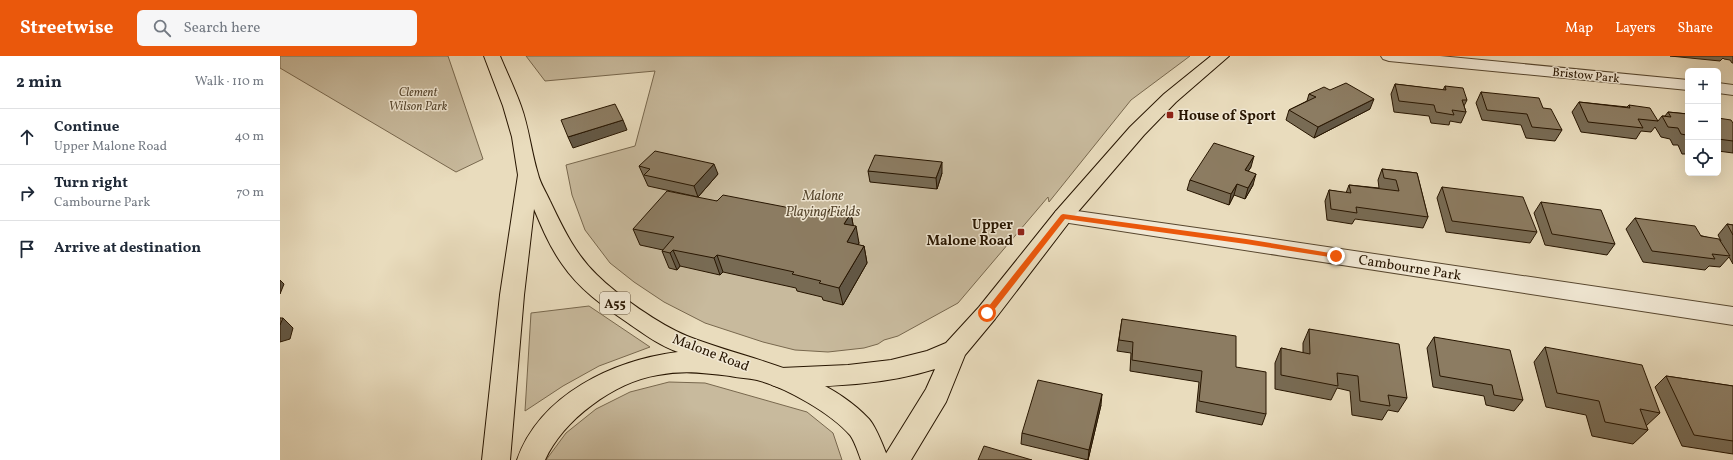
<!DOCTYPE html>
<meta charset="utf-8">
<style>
:root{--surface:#fff;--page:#f6f6f7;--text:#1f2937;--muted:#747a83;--line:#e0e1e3;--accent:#ea580c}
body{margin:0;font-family:Vollkorn,serif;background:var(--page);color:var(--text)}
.controls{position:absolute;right:12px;top:12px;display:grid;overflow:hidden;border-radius:6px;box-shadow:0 4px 16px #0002}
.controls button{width:36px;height:36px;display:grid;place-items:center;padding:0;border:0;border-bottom:1px solid var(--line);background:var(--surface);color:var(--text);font:20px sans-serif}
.stop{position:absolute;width:12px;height:12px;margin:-9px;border:3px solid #ea580c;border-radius:50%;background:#fff}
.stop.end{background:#ea580c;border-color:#fff;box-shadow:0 1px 4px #0008}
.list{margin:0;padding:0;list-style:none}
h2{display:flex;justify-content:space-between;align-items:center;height:52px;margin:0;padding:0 16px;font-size:17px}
h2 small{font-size:13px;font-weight:400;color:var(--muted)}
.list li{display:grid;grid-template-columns:26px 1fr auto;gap:12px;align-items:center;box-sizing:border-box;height:56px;padding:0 16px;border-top:1px solid var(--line)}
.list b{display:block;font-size:15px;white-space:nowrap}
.list p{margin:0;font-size:13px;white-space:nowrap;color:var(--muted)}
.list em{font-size:13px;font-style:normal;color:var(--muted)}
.icon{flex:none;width:22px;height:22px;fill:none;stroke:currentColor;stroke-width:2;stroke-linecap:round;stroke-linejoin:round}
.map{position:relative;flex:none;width:1453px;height:404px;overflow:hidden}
header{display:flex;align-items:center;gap:24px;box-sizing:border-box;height:56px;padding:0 20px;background:var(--accent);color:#fff}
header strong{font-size:19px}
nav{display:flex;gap:22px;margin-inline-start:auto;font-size:14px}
.search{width:280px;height:36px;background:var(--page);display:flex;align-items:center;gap:10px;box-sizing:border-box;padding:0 14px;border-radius:6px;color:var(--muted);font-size:15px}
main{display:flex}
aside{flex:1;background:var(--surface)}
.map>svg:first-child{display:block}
.green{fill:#c8ba9d;stroke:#78684e}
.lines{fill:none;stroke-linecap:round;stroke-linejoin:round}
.minor-casing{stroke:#58472f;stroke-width:2}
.major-casing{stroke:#271500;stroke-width:2}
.highway-casing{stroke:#271500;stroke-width:2}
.minor{fill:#f1e8d4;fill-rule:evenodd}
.major{fill:#e9dcbd;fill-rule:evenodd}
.highway{fill:#e9dcbd;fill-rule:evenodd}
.wall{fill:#786b54;stroke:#271500}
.shaded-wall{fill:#625745;stroke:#271500}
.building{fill:#8c7c62;stroke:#271500}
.route{fill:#ea580c}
.poi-dot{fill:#8f2418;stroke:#f1e8d4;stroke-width:1.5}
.labels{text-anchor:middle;stroke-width:3;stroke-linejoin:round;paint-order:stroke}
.far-street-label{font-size:12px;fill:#271500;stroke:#f1e8d4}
.far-park-label{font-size:12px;font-style:italic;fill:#57472f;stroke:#f1e8d4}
.shield{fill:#f1e8d4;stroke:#645440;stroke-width:1}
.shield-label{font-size:13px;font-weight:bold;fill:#271500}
.poi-label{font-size:14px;font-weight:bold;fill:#271500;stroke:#f1e8d4;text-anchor:start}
.park-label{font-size:14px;font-style:italic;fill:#57472f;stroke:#f1e8d4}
.street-label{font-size:14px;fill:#271500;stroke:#f1e8d4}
</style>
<header>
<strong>Streetwise</strong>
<div class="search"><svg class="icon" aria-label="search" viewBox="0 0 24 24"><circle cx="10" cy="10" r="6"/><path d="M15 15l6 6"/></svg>Search here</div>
<nav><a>Map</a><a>Layers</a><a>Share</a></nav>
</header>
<main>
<aside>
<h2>2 min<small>Walk · 110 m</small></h2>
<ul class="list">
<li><svg class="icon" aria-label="ahead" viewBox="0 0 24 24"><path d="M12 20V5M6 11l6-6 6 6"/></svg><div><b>Continue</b><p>Upper Malone Road</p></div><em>40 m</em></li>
<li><svg class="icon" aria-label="right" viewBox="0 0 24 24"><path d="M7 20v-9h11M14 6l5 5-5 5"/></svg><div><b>Turn right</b><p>Cambourne Park</p></div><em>70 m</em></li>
<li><svg class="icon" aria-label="arrive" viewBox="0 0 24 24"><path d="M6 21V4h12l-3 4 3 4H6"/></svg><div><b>Arrive at destination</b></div></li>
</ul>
</aside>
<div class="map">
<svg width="1453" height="404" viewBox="0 0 1453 404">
<rect width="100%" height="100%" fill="#e9dcbd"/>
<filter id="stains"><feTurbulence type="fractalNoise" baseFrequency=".005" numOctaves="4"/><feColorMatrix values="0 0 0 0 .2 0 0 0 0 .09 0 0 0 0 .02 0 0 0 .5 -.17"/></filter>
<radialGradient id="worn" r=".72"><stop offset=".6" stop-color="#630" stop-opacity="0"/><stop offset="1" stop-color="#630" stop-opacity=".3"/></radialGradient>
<g class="green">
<polygon points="0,0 168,0 203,103 176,116 0,12"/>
<polygon points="246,0 910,0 851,44 769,146 768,141 678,247 618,280 604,284 598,288 584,292 548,296 515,294 483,286 425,267 384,246 354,226 330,207 305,174 292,139 286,109 355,90 375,15 265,25"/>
<polygon points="309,250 370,291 319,310 283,330 245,355 251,257"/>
<polygon points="389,326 425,327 527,356 553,377 562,404 266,404 286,377 316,353 350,336"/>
</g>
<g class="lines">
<g class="minor-casing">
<g id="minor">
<polygon points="1101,0 1160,0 1408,24 1408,34 1109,5 1103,3"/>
<polygon points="1438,27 1453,29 1453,39 1438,37"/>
<polygon points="783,153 966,179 1453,251 1453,269 776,165 773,160 776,155"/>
</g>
</g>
<g class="major-casing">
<path id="major" d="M931,0H949L896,46L864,79L790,165L715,263L685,299L666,346L631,404H602L646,333L655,313C604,329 554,330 501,332L492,329L488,322L492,315L501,312L568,309L611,304L647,295L666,287L699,251L776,155L850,71L884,38Z"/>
</g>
<g class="highway-casing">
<path id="highway" d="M204,0H220C227,17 235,33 241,50C249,72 251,95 258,118C260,127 266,136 270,145C283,172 295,198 317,219C337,239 380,269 407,280C467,304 542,313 589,363C597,372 604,393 609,404H581C578,396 575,386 570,379C551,357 505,331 477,324C468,322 459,322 450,320C423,317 405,314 378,319C334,326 283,364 265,404H237C260,338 334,304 398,296C380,290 364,278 348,267C323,250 299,233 282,208C270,191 262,172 254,153L244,239L230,404H202L220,239L238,119L232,81L223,50Z"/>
</g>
<use href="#minor" class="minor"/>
<use href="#major" class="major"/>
<use href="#highway" class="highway"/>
</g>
<g class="wall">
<polygon points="1390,0 1453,0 1453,7 1452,7 1450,4 1444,3 1443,2 1440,5"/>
<polygon points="1115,28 1163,34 1165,30 1187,44 1184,50 1186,56 1181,67 1170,65 1169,69 1151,67 1149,60 1114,56 1111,38"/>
<polygon points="1201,36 1263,52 1282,74 1275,85 1246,82 1241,69 1202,64 1196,47"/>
<polygon points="1029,38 1090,53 1034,82 1006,64 1009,54 1027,45"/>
<polygon points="1299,46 1347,51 1349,49 1378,65 1382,60 1385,60 1388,56 1408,58 1408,98 1402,98 1398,89 1393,89 1390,83 1381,81 1375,71 1371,76 1361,75 1356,83 1301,76 1292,56"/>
<polygon points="1438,62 1453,67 1453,97 1438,95"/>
<polygon points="359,110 438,118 418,141 368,130"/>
<polygon points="971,111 968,115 973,129 965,143 954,139 949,149 907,134 910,124"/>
<polygon points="1102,113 1137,117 1148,161 1143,172 1075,163 1072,168 1047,164 1045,145 1049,134 1066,137 1069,129 1099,132 1098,124"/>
<polygon points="588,115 662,117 657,133 590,126"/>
<polygon points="1162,131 1257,176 1250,187 1166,176 1157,142"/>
<polygon points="437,145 536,157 548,156 571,157 573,169 579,187 578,189 584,190 587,207 563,249 543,244 542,241 517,235 516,232 443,216 440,219 400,210 397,214 389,212 382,195 383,194 360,189 353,173"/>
<polygon points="1261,146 1335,188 1327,199 1265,189 1254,157"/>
<polygon points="1355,162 1441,185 1438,179 1447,168 1453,169 1453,208 1449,201 1440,211 1429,210 1425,214 1363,206 1346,173"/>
<polygon points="842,263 956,311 986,358 982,369 916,356 919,326 850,315 851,297 837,295"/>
<polygon points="1029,273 1127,342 1118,356 1108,354 1102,364 1072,359 1070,335 1057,332 1051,344 995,333 995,307 1001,292 1023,297 1023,287"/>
<polygon points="1154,281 1243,344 1234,355 1206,349 1204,340 1153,331 1147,292"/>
<polygon points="1265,291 1380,357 1366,370 1368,374 1353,388 1312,380 1306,359 1266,351 1254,306"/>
<polygon points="1386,320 1453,330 1453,398 1402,390 1375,331"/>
<polygon points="821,349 808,404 741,388 742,377"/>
</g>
<g class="shaded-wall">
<polygon points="1094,43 1090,53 1034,82 1038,71"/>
<polygon points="343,64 347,74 293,92 288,81"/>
<polygon points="974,100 971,111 962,125 965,114"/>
<polygon points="662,106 662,117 657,133 656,122"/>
<polygon points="434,108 438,118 418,141 414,130"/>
<polygon points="976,118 973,129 965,143 968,132"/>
<polygon points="957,128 954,139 949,149 951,138"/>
<polygon points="571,157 574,174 564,168"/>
<polygon points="576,170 579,187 570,203 567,186"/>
<polygon points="584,190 587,207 563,249 559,232"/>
<polygon points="393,194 400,210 397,214 390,197"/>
<polygon points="437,199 443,216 440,219 434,202"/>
<polygon points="0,224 4,228 0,238"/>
<polygon points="0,262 2,263 3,262 13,272 10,283 0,286"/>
<polygon points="822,338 821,349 808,404 809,394"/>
</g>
<g class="building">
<polygon points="1066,27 1094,43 1038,71 1009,54 1036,41 1029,38 1044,31 1050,34"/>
<polygon points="1115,28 1166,34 1165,30 1183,32 1187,44 1182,44 1186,56 1172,54 1174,59 1156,56 1154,49 1119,45"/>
<polygon points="1201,36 1259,42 1263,52 1271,53 1282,74 1252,71 1247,58 1207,54"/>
<polygon points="1299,46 1350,52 1349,49 1370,52 1378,65 1358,63 1363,72 1308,66"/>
<polygon points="335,48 343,64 288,81 281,64"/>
<polygon points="1388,56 1408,58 1408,83 1406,79 1401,78 1398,72 1388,71 1382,60 1391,61"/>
<polygon points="1438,62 1451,64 1453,67 1453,85 1438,83"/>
<polygon points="934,87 974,100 965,114 976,118 968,132 957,128 951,138 910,124"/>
<polygon points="375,95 434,108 414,130 364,119 370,113 359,110"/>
<polygon points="595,99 662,106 656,122 588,115"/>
<polygon points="1102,113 1137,117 1148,161 1076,151 1077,157 1051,153 1049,134 1071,137 1069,129 1119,135 1116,124 1104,122"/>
<polygon points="1162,131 1243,141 1257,176 1172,165"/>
<polygon points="387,135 437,145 443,139 536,157 538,154 548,156 550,153 571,157 564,168 576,170 567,186 584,190 559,232 539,227 541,225 512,218 514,216 437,199 434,202 393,194 390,197 382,195 394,181 353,173"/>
<polygon points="1261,146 1321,154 1335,188 1272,178"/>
<polygon points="1355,162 1415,170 1421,180 1439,183 1450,200 1432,198 1435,203 1372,195"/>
<polygon points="1447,168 1453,169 1453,179"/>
<polygon points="0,262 3,262 0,269"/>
<polygon points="842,263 956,280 956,311 986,316 986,358 919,345 922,315 852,304 853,286 839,284"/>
<polygon points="1029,273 1119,288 1127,342 1108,339 1110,350 1080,345 1078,320 1057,317 1058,330 1001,319 1001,292 1030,298"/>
<polygon points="1154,281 1230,294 1243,344 1214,339 1212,329 1160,320"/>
<polygon points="1265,291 1362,309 1380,357 1360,353 1368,374 1325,366 1319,345 1277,337"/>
<polygon points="1386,320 1453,330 1453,385 1414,379"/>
<polygon points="758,324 822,338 809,394 742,377"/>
<polygon points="704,390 752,404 698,404"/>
</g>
<polygon class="route" points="783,158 966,183 1056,198 1059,200 1056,202 966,188 785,163 710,259 705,259 705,255 781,159"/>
<g class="poi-dot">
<rect x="886" y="55" width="8" height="8" rx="2"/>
<rect x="737" y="172" width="8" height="8" rx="2"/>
</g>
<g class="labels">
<g class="far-street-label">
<text transform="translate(1306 19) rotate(6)" y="4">Bristow Park</text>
</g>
<g class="far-park-label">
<text x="138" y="40">Clement<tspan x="138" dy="14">Wilson Park</tspan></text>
</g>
<rect class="shield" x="320" y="236" width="30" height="22" rx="3"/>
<g class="shield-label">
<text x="335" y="252">A55</text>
</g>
<g class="poi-label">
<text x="898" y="64">House of Sport</text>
<text x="733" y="173" text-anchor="end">Upper<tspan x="733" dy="16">Malone Road</tspan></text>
</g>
<g class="park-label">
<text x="543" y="144">Malone<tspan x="543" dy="16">Playing Fields</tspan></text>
</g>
<g class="street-label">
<text transform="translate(1130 211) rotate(9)" y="5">Cambourne Park</text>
<text transform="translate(431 296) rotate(21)" y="5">Malone Road</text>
</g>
</g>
<rect width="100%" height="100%" filter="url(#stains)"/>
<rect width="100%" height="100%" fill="url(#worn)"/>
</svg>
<div class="controls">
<button>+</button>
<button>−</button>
<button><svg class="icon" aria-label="locate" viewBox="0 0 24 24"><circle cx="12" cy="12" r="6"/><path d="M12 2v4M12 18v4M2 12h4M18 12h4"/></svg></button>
</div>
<div class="stop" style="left:707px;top:257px"></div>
<div class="stop end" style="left:1056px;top:200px"></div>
</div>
</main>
